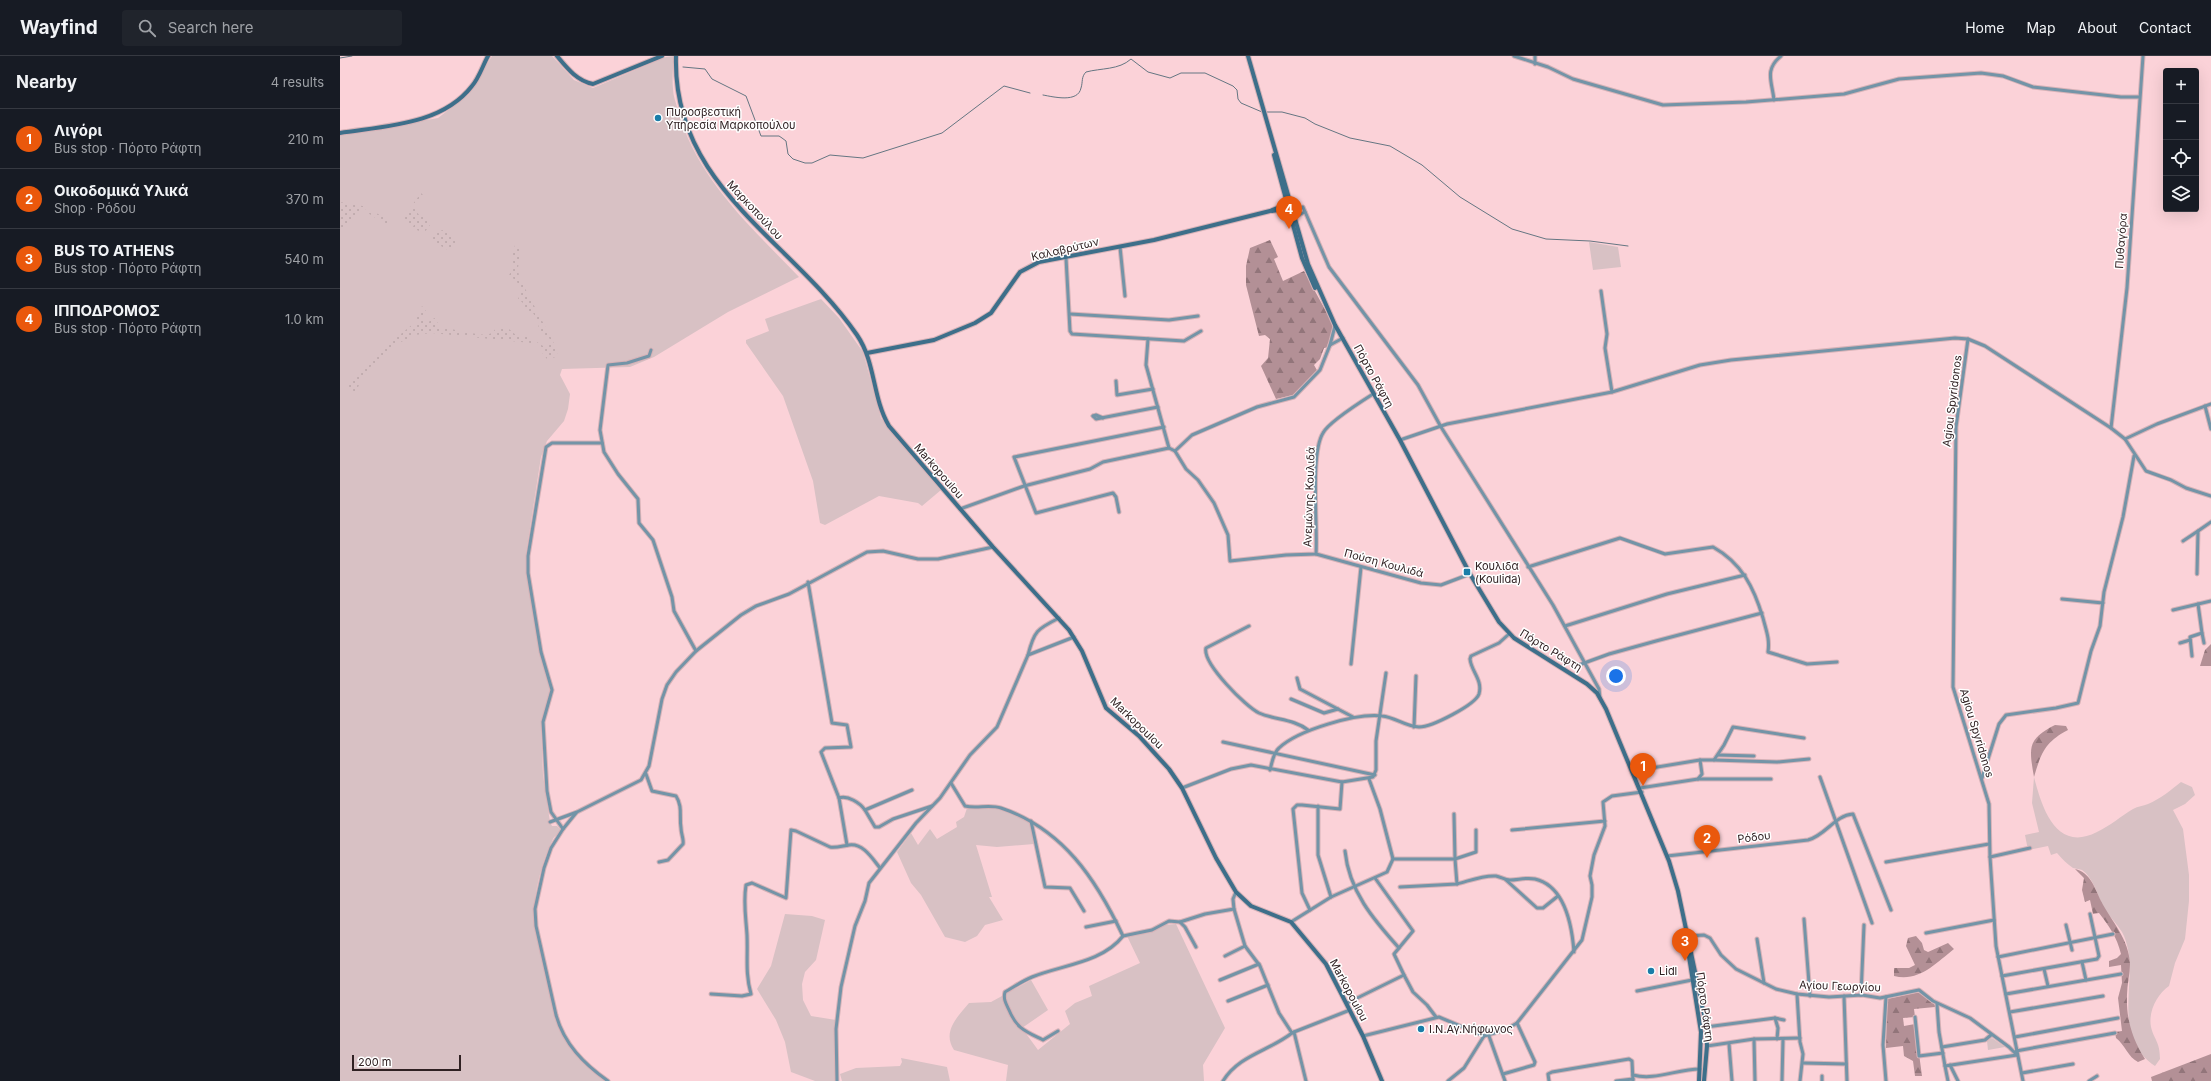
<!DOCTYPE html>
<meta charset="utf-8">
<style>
:root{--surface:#171b24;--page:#20242c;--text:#f1f3f6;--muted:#9ea1a6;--line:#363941;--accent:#ea580c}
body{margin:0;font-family:Inter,sans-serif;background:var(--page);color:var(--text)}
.controls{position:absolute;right:12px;top:12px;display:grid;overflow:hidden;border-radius:4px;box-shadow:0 4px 16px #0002}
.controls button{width:36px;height:36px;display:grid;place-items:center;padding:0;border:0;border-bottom:1px solid var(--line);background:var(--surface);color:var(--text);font:20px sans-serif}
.scale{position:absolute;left:12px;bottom:10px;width:109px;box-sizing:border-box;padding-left:4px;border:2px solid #302123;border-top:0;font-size:11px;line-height:14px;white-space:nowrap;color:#302123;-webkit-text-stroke:3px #fff;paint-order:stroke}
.you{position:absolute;left:1276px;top:620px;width:14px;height:14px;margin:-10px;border:3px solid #fff;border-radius:50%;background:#1a73e8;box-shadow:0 0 0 6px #1a73e833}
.badge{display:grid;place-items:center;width:26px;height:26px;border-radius:50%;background:var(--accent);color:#fff;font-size:13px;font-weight:700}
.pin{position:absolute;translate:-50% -33px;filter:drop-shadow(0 1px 2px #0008)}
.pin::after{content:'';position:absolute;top:21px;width:14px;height:12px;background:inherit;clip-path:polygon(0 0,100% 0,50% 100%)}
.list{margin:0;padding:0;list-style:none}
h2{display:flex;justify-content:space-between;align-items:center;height:52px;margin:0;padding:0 16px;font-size:17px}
h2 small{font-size:13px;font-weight:400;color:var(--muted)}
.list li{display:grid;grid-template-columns:26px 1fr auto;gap:12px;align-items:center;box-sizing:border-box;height:60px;padding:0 16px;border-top:1px solid var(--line)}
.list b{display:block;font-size:15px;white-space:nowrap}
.list p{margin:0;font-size:13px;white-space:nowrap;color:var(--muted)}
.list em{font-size:13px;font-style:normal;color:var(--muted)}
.icon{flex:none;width:22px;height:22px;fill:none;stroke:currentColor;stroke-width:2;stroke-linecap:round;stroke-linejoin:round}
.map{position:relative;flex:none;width:1871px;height:1025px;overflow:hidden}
header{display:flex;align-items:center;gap:24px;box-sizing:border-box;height:56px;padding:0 20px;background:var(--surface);border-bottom:1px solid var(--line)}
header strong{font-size:19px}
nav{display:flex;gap:22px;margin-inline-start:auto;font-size:14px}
.search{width:280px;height:36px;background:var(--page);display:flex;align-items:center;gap:10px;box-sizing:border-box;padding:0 14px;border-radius:4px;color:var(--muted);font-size:15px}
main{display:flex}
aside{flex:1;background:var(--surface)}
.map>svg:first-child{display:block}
.green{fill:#d8c1c4}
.forest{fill:url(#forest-firs)}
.garden{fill:url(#garden-dots)}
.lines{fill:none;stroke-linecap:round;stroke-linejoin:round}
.stream{stroke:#657682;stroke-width:1}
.street-casing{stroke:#d6b2b7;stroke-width:5}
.secondary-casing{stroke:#d6b2b7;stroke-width:6}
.street{stroke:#7394a7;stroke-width:3}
.secondary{stroke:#3d6f8a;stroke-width:4}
.poi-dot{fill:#1a7da8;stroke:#fff;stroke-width:1.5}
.labels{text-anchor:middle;stroke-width:3;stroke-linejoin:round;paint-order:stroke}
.poi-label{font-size:11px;fill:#302123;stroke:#fff;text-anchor:start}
.street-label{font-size:11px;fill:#302123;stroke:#fff}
</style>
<header>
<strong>Wayfind</strong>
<div class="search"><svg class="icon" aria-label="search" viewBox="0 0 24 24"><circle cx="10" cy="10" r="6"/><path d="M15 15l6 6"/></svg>Search here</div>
<nav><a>Home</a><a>Map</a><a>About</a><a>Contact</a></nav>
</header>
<main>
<aside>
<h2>Nearby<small>4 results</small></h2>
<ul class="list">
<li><span class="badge">1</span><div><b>Λιγόρι</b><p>Bus stop · Πόρτο Ράφτη</p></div><em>210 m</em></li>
<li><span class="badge">2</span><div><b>Οικοδομικά Υλικά</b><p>Shop · Ρόδου</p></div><em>370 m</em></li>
<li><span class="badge">3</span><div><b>BUS TO ATHENS</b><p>Bus stop · Πόρτο Ράφτη</p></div><em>540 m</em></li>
<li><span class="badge">4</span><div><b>ΙΠΠΟΔΡΟΜΟΣ</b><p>Bus stop · Πόρτο Ράφτη</p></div><em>1.0 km</em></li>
</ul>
</aside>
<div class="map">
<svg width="1871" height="1025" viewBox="0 0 1871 1025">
<defs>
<pattern id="forest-firs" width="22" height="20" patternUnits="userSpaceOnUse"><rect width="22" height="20" fill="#b39096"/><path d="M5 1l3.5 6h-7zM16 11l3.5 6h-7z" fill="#92757a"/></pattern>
<pattern id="garden-dots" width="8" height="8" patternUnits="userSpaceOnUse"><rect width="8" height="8" fill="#d8c1c4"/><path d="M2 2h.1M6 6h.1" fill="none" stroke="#baa6a8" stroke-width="1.8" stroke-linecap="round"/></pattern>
</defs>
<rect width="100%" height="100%" fill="#fbd2d8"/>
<g class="green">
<path d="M152,0H212L234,24L253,32L326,1L334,0C333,11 332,23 333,33C333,40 336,47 338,54C356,122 412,172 459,221L388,256L314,301L290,311L222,313L220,319L230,338L228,353L224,365L207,385L201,401L186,498L188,524L199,594L210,628V637L201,667L203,719L210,766L212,770H217L221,774C219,778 214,780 213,783C201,807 193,840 194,866L220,973L238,1002L266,1025H0V79L98,62L129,38Z"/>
<polygon points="1249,186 1278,191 1281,211 1253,214"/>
<polygon points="481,243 499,262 523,296 541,362 601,434 582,450 578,447 539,440 485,469 480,467 473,425 443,340 406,287 406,284 429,275 425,263"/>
<path d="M1694,721C1702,752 1716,797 1757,776C1770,770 1781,760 1793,753C1798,750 1803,750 1808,748C1820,743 1831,734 1841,726L1852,731L1855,739L1845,748L1833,754L1843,773L1849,819V845L1845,883L1835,907L1829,930C1817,938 1808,956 1811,971C1814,984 1820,985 1820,1003L1815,1010C1766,977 1804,917 1782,876C1777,868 1770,861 1765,854C1758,842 1754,822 1742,814C1740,813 1736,813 1733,812C1727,808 1722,803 1717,797L1711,799L1708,790L1688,794L1685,779L1699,776L1692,747Z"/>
<polygon points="641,751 658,752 689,765 694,788 657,791 636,789 652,841 649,841 663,864 645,869 637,880 625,886 605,881 581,839 571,827 557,796 571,777 578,789 590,773 597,783 617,771 616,766 624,761 627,752"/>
<polygon points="445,858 472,860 485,864 476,904 465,916 462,928 463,944 471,960 496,964 494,995 496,1025 475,1025 451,1016 445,986 436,964 417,933 431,910"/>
<path d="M836,868L885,972L863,1009L864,1025H666L668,1009L614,994C602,976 617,961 629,947L651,946L691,924L708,954L682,972L698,994L730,968L725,955L735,947L752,940L749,930L800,907L787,880L809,877L824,869Z"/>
<polygon points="1652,982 1665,991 1648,994 1647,985"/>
<polygon points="561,1002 607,1011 610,1025 502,1025 500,1018 516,1012 560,1010 562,1006"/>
</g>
<g class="forest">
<polygon points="930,184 938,201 934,203 943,225 964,215 994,270 989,291 984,292 980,303 974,309 978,316 953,339 936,343 921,310 928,302 930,283 925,279 919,280 906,229 906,210 910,192"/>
<polygon points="1871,588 1871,610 1860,610 1865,594"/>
<path d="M1715,669L1726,670L1728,674C1705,686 1701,697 1694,721C1689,692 1687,683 1715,669Z"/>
<path d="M1735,813C1750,816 1755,832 1761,845C1772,866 1789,883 1790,908C1790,918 1787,929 1787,939C1786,962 1792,983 1805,1003L1798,1006C1788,1001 1785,989 1776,982L1775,976L1782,975L1778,942L1782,927L1781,909L1769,911V905L1777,902L1781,898C1777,881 1769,870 1759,857L1753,858L1750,844L1745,846L1742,834L1744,822Z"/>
<path d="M1576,880L1582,887L1584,894L1588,896L1608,887L1614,893C1595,908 1579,926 1554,920V912H1569L1575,909L1566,890L1568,882Z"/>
<polygon points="1575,937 1581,937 1595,949 1595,951 1574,953 1575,961 1563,962 1564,970 1575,968 1582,1020 1575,1020 1573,1005 1564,1000 1563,990 1546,992 1547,943"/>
<polygon points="1871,998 1871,1025 1812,1025 1811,1021"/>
</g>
<g class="garden">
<polygon points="81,137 83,139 74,152 79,159 70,170 67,165 62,163"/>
<polygon points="0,146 28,151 0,175"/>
<polygon points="30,154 52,165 49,168 43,167 28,157"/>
<polygon points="81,159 87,162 90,169 84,177 72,172"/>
<polygon points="104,174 114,184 121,186 121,189 114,189 108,194 90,184 97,175"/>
<path d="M175,189L181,190L178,212L179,221L218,295L216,301L207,303L197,290L191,287L92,277L75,279L59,287L29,312L21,323L16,337L7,330L34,300L73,268L77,270L76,262L82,250L86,255L84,265L88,268L90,264L95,262L101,273H112L122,276L146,279L152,277L157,271L169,273L177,280L186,279L203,290H207L210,283L198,274L199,267L193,257L183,253V247L178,243C184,232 179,227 169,219L174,211L172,201Z"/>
</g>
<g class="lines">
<g class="stream">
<polyline points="0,2 12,0"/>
<polyline points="343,11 365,13 372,23 406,40 421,80 439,80 442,82 446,85 448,98 453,103 465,107 472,107 490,99 523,102 602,77 664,30 690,37"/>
<path d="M703,39C714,41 738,47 741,32C743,26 741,21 746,16C761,12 779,14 791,3L808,16L830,22L841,17H865L893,30L897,34L898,43L901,47L922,56"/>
<polyline points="926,56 942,56 965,62 975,68 1010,82 1050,90 1082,109 1120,141 1172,173 1206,183 1250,185 1288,190"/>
</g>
<g class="street-casing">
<g id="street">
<polyline points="1174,0 1208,11 1233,23 1323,49 1406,46 1504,38 1559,23 1641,17 1663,20 1693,31 1781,41 1799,41"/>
<polyline points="1195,0 1195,8"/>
<path d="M1434,44C1432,25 1424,14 1441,0"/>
<polyline points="963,151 989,211 1078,329 1101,371 1213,549 1259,633 1260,642"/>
<polyline points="954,161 965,156"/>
<polyline points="780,191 785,240"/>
<polyline points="726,202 730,275 732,278 844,285 861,275"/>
<polyline points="1261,235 1267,278 1265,292 1272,336"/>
<polyline points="730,258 829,264 858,260"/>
<path d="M995,270L990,289L980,314L954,341L917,351L852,379L835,395L846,413L858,424L874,447L888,479L890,505L946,499L976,498C978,470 970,398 983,377C988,367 1022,345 1033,338"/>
<polyline points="808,283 806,309 829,392"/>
<polyline points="1628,283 1616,371 1613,631 1649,748 1650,801 1656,890 1683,1025"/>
<polyline points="990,289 1003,282"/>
<polyline points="311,294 309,300 287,307 268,309 260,374 264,396 278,418 298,443 299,467 313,484 332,541 334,555 356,595"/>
<polyline points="776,325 777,339 813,333"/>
<polyline points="1865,350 1871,373"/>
<polyline points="753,360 756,363 818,351"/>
<polyline points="753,360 756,359 763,362"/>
<polyline points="1771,372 1787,232 1803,0"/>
<polyline points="1785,383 1817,368 1871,348"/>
<polyline points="1060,384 1107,368 1272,336 1360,309 1391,304 1615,282 1628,283 1645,290 1771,372 1785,383 1806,415 1831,424 1846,432 1871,440"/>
<polyline points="620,453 684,430 750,413 763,406 829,392 835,395"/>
<polyline points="779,456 776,441 773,437 696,457 674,401 824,371"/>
<polyline points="1843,485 1858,475"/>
<polyline points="976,498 1081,527 1101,529 1130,518"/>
<path d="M1188,511L1280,482L1325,498L1373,491C1402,507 1414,532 1423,562C1426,574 1430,583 1428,596L1467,608L1497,606"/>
<polyline points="1857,518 1858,475 1871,466"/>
<path d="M468,526L492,667L507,669L511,691L485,692L481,696L499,742C508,739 520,747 525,754"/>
<polyline points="1722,543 1763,547"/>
<polyline points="1833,554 1871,545"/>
<path d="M719,562C697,573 694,575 688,599L734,581"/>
<path d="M909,570L866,592C862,607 906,651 919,657C935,664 954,663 968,674"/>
<polyline points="1225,570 1327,538 1405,519"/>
<polyline points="1862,577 1864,587"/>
<polyline points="1840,587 1850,584"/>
<polyline points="1852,600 1850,581 1862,577 1858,548"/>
<polyline points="1011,608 1021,511"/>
<polyline points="1236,610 1269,598 1316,585 1422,557"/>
<polyline points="957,622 960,633 1013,661"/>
<polyline points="951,643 984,657 998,653"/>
<polyline points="1074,671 1076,620"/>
<polyline points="883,686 1035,719"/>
<polyline points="1378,699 1414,700"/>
<polyline points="1360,704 1374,704 1384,689 1393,671 1464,682"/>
<polyline points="1374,704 1437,706 1469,703"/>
<path d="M930,714C932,707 933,697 939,692C958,674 1016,657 1042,660C1055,661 1066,671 1079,671C1092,671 1135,649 1139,638C1143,624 1131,615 1130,603L1131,600L1159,587L1169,578"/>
<polyline points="1293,715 1360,704 1362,718 1358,723"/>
<path d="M306,718L312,735L336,740C343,751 339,760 341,772C341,778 344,783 343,788L328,804L319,806"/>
<polyline points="1480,721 1532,867"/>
<polyline points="1642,722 1659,668 1666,659 1716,652 1738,647 1751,595 1760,570 1764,536 1783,461 1794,400"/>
<polyline points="1029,723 1040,753 1053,803"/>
<path d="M611,727L625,750C637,753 649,748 661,752C723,773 756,823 783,880C762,907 721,909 692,921C682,925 674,931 665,936C663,943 666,948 669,954C677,973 685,975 703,984L718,975"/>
<polyline points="842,732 891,713 911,709 1002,726 1033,721 1036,714 1036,685 1046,617"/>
<polyline points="1300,732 1358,723 1431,723"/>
<polyline points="572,734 525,754 535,771 539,771 553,763 592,750"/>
<polyline points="499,742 507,789"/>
<polyline points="978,750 978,799 991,841"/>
<path d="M236,757L223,773L211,792L204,812L195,853L196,870L216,959C224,988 244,1008 268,1025"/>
<polyline points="1114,758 1115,803 1136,796 1136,774"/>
<polyline points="691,765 705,831 730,832 744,855"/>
<polyline points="210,766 237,756 301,724 309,710 322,643 327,629 336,616 356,595 401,559 416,550 449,538 527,496 543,495 578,503 598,503 653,491"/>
<polyline points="223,773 211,756 207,735 203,666 212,634 201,596 188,517 188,500 206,391 212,387 262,387"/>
<polyline points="1172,774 1265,765"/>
<path d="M1005,795C1009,835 1033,863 1059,892"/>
<path d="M1327,800L1468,784C1485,780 1495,759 1513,758L1551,854"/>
<polyline points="1650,801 1690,792"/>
<polyline points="1546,806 1649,788"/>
<polyline points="1035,822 1073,875 1054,898 1064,919"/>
<polyline points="1166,824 1197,852 1203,852 1218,840"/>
<path d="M1117,828C1129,825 1143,819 1156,820C1161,821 1165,824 1170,824C1178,824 1186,821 1195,823C1225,830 1232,870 1234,896"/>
<polyline points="894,853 905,890 920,910 939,957 952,977 954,976"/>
<polyline points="970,854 962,837 953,753 957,749 962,749 1000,753 1002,726"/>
<polyline points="1464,863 1470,940"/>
<polyline points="840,866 845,871 856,891"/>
<polyline points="951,866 991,841 1047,816 1053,803 1115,803 1117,828 1060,831"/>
<polyline points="1726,869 1732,894"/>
<polyline points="746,871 776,865"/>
<polyline points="1586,877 1654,864"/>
<polyline points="783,880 812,874 829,865 840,866 865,858 894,853 893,843 896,836"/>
<polyline points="1347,880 1364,879 1370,882 1381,899 1396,913 1436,933 1457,938 1489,941 1522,939 1540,942 1579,934 1593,945 1630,962 1669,991 1677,999"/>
<polyline points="1417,883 1424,927"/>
<polyline points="885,900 905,890"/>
<polyline points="1658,901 1773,878"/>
<polyline points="1742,906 1746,924"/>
<polyline points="1704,913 1708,930"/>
<polyline points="1662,920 1757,903 1759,900 1750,858"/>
<polyline points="880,924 919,908"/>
<polyline points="1297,935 1352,924"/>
<path d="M371,938L402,940L411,938C405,917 408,901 407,879C406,862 403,847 406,829L412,827L446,842L451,774L456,775L490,791C496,792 502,790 509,789C523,787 532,802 540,812"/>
<polyline points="1457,938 1460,986 1463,998 1460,1025"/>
<polyline points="1666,938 1781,918"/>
<polyline points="1521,939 1524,869"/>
<polyline points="1504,940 1507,1025"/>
<polyline points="1546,941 1543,989 1546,1025"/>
<polyline points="888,945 928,929"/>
<polyline points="1007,947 1064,919 1073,936 1087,949 1096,961"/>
<polyline points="1597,948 1599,976 1605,1010 1677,999"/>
<polyline points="1670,956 1763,940"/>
<polyline points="1575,961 1579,1000 1603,997"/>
<polyline points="1435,962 1438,972 1437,983"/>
<polyline points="1366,971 1435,962 1444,964"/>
<polyline points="1023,980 1099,961 1144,980 1165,974 1177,967 1242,884 1252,841 1252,829 1250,820 1254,799 1265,770 1263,746 1272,740 1302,736"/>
<polyline points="1149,980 1165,1025"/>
<polyline points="1675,981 1778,962"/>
<polyline points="1414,983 1415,1025"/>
<polyline points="1389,988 1392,1025"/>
<polyline points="1367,990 1414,983 1460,982"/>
<polyline points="1602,991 1645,984 1651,979"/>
<polyline points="1676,995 1775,977"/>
<polyline points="1463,1007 1506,1008"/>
<polyline points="1610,1009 1618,1025"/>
<polyline points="1605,1010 1608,1025"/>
<polyline points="1682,1017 1733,1008"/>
<polyline points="1163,1018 1194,1009 1195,1006 1177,967"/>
<path d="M1293,1019C1315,1025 1337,1013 1360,1013"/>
<polyline points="1482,1020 1482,1025"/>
<polyline points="497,1025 496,973 501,931 515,870 525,845 529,827 576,767 600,742 630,699 657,671 688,599"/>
<path d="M883,1025C899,999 929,995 952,977"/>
<polyline points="966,1025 954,976 1010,954"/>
<polyline points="1108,1025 1124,1012 1144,980"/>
<polyline points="1209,1025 1208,1018 1212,1016 1289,1003 1292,1005 1293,1025"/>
<polyline points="1276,1025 1293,1023"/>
<polyline points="1442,1025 1443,983"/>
<polyline points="1749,1025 1757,1020"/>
</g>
</g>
<g class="secondary-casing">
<g id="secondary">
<path d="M217,0C227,12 237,25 253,28L322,0"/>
<path d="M336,0C332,131 452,184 517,279C536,307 532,341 549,370L653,491L729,574L742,595L766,652L799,680L829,713L842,732L876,802L896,836L911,850L951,866L986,908L1023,980L1042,1025"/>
<polyline points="908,0 968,208 995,269 1060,384 1130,518 1159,566 1174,582 1247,628 1257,637 1266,653 1329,805 1338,835 1366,968 1367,990 1364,1025"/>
<path d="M0,77C45,70 102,69 132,30C139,22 143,9 148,0"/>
<polyline points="934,99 962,202 975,232"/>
<polyline points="932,155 949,152"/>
<polyline points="527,297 594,284 635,267 651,257 680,216 699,206 814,184 930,155 950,147"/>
<polyline points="1347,888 1361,976 1359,1025"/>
</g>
</g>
<use href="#street" class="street"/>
<use href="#secondary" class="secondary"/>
</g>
<g class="poi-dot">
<circle cx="318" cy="62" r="4"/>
<rect x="1123" y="512" width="8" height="8" rx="2"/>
<circle cx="1311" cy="915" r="4"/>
<circle cx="1081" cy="973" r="4"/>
</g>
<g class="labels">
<g class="poi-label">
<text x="326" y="60">Πυροσβεστική<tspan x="326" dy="13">Υπηρεσία Μαρκοπούλου</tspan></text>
<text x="1135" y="514">Κουλιδα<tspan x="1135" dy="13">(Koulida)</tspan></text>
<text x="1319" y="919">Lidl</text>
<text x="1089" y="977">Ι.Ν.Αγ.Νήφωνος</text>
</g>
<g class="street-label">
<text transform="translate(415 154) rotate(47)" y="4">Μαρκοπούλου</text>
<text transform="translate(1781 185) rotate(-86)" y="4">Πυθαγόρα</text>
<text transform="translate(725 193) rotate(-13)" y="4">Καλαβρύτων</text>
<text transform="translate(1034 320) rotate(61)" y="4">Πόρτο Ράφτη</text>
<text transform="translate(1612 345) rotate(-83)" y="4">Agiou Spyridonos</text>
<text transform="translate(599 415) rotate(49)" y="4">Markopoulou</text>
<text transform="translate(969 441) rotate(-88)" y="4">Ανεμώνης Κουλιδά</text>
<text transform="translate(1044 507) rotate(15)" y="4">Πούση Κουλιδά</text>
<text transform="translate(1211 594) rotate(31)" y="4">Πόρτο Ράφτη</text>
<text transform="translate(797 667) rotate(44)" y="4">Markopoulou</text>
<text transform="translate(1637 677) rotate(73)" y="4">Agiou Spyridonos</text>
<text transform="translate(1414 781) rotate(-7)" y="4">Ρόδου</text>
<text transform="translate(1500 930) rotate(2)" y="4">Αγίου Γεωργίου</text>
<text transform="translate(1009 934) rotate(62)" y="4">Markopoulou</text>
<text transform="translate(1365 951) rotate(82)" y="4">Πόρτο Ράφτη</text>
</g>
</g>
</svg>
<div class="controls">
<button>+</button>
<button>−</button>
<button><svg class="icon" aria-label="locate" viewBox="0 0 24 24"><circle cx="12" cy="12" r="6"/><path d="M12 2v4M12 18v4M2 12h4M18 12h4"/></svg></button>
<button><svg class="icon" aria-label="layers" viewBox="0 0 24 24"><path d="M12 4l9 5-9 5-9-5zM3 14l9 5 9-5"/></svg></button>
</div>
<div class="scale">200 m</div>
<div class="you"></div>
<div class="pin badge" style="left:1303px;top:730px">1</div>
<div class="pin badge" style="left:1367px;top:802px">2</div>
<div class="pin badge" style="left:1345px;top:905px">3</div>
<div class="pin badge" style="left:949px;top:173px">4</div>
</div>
</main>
